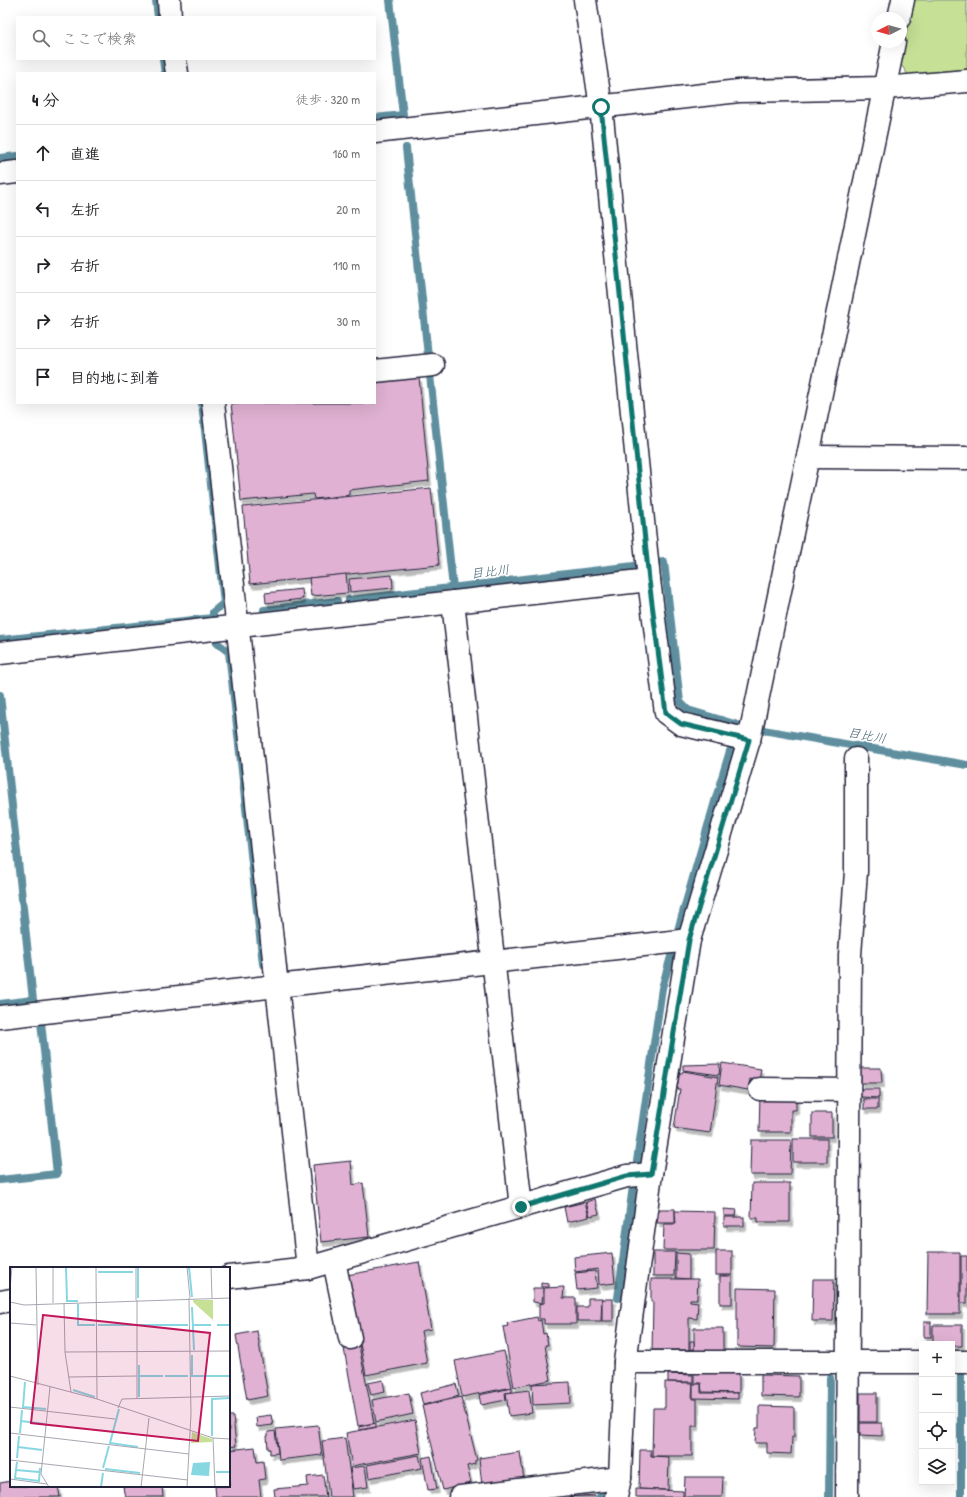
<!DOCTYPE html>
<html lang="ja">
<meta charset="utf-8">
<style>
:root{--surface:#fff;--page:#f2f2f2;--text:#202124;--muted:#757577;--line:#e0e0e0}
body{margin:0;font-family:"Patrick Hand","Klee One",sans-serif;background:var(--page);color:var(--text)}
.controls{position:absolute;right:12px;bottom:12px;display:grid;overflow:hidden;border-radius:0px;box-shadow:0 4px 16px #0002}
.controls button{width:36px;height:36px;display:grid;place-items:center;padding:0;border:0;border-bottom:1px solid var(--line);background:var(--surface);color:var(--text);font:20px sans-serif}
.compass{position:absolute;left:871px;top:12px;width:36px;height:36px;border-radius:50%;background:var(--surface);box-shadow:0 4px 16px #0002;rotate:264deg}
.stop{position:absolute;width:12px;height:12px;margin:-9px;border:3px solid #0f766e;border-radius:50%;background:#fff}
.stop.end{background:#0f766e;border-color:#fff;box-shadow:0 1px 4px #0008}
.list{margin:0;padding:0;list-style:none}
h2{display:flex;justify-content:space-between;align-items:center;height:52px;margin:0;padding:0 16px;font-size:17px}
h2 small{font-size:13px;font-weight:400;color:var(--muted)}
.list li{display:grid;grid-template-columns:26px 1fr auto;gap:12px;align-items:center;box-sizing:border-box;height:56px;padding:0 16px;border-top:1px solid var(--line)}
.list b{display:block;font-size:15px;white-space:nowrap}
.list em{font-size:13px;font-style:normal;color:var(--muted)}
.icon{flex:none;width:22px;height:22px;fill:none;stroke:currentColor;stroke-width:2;stroke-linecap:round;stroke-linejoin:round}
.map{position:relative;flex:none;width:967px;height:1497px;overflow:hidden}
.search{position:absolute;background:var(--surface);box-shadow:0 4px 16px #0002;left:16px;top:16px;width:360px;height:44px;display:flex;align-items:center;gap:10px;box-sizing:border-box;padding:0 14px;border-radius:0px;color:var(--muted);font-size:15px}
.panel{position:absolute;background:var(--surface);box-shadow:0 4px 16px #0002;left:16px;top:72px;width:360px;height:332px;border-radius:0px}
.map>svg:first-child{display:block}
.green{fill:#c6e096;stroke:#748168}
.lines{fill:none;stroke-linecap:round;stroke-linejoin:round}
.stream{stroke:#5f8f9f;stroke-width:8}
.building{fill:#e0b1d2;stroke:#22223b;filter:url(#shadow)}
.minor-casing{stroke:#22223b;stroke-width:25}
.minor{stroke:#fff;stroke-width:22}
.route{stroke:#0f766e;stroke-width:5}
.labels{text-anchor:middle;stroke-width:3;stroke-linejoin:round;paint-order:stroke}
.water-label{font-size:13px;font-style:italic;fill:#456175;stroke:#fff}
.inset-river{fill:none;stroke:#87d7e2;stroke-width:2}
.inset-road{fill:none;stroke:#a7a7b1;stroke-width:1}
.view{fill:#c2185b;fill-opacity:0.15;stroke:#c2185b;stroke-width:2}
.inset-edge{fill:none;stroke:#22223b;stroke-width:2}
</style>
<div class="map">
<svg width="967" height="1497" viewBox="0 0 967 1497">
<defs>
<filter id="shadow"><feDropShadow dx="2.5" dy="4.5" stdDeviation="0" flood-color="#0004"/></filter>
</defs>
<rect width="100%" height="100%" fill="#fff"/>
<filter id="ink" filterUnits="userSpaceOnUse"><feTurbulence type="fractalNoise" baseFrequency=".025" numOctaves="2"/><feDisplacementMap in="SourceGraphic" scale="8" xChannelSelector="R" yChannelSelector="G"/><feConvolveMatrix kernelMatrix="1 2 1 2 8 2 1 2 1" color-interpolation-filters="sRGB"/></filter>
<g filter="url(#ink)">
<polygon class="green" points="913,0 967,0 967,69 908,75 900,63"/>
<g class="lines">
<g class="stream">
<polyline points="156,0 158,17"/>
<polyline points="163,59 165,73"/>
<polyline points="375,118 403,115 390,0"/>
<polyline points="406,148 428,356"/>
<polyline points="0,158 17,156"/>
<polyline points="430,375 453,588"/>
<polyline points="657,563 664,562 680,702 688,710 741,726"/>
<polyline points="349,600 634,566"/>
<polyline points="264,610 337,601"/>
<polyline points="0,640 213,618 213,612 224,603 202,403"/>
<polyline points="217,643 229,652 263,964"/>
<polyline points="0,695 33,1000 0,1004"/>
<polyline points="763,730 967,765"/>
<polyline points="720,784 730,751"/>
<polyline points="678,930 718,791"/>
<polyline points="637,1161 662,988 672,953"/>
<polyline points="0,1180 57,1174 41,1022"/>
<polyline points="618,1298 633,1186"/>
<polyline points="600,1497 601,1494"/>
<polyline points="829,1497 830,1378"/>
<polyline points="961,1497 961,1372"/>
</g>
</g>
<g class="building">
<polygon points="419,377 429,481 349,490 349,495 314,499 313,494 241,501 231,403 375,403 375,381"/>
<polygon points="431,488 439,565 250,584 243,507"/>
<polygon points="346,574 348,593 311,596 309,578"/>
<polygon points="392,575 393,588 350,592 349,579"/>
<polygon points="302,589 303,599 266,603 265,593"/>
<polygon points="722,1063 761,1069 759,1081 750,1079 748,1090 719,1085"/>
<polygon points="720,1064 719,1075 683,1070 683,1065"/>
<polygon points="860,1068 881,1068 882,1083 861,1083"/>
<polygon points="683,1071 718,1077 710,1133 674,1128 680,1089 677,1089 679,1073 682,1073"/>
<polygon points="860,1089 879,1089 879,1098 860,1097"/>
<polygon points="760,1094 796,1095 796,1110 791,1110 791,1132 759,1132"/>
<rect x="864" y="1099" width="14" height="10"/>
<rect x="812" y="1113" width="20" height="24"/>
<rect x="793" y="1139" width="34" height="23"/>
<polygon points="751,1140 791,1140 790,1175 750,1175"/>
<polygon points="351,1161 353,1185 363,1183 369,1237 321,1242 313,1165"/>
<polygon points="752,1183 790,1183 790,1222 758,1222 758,1218 751,1218"/>
<polygon points="595,1199 599,1214 590,1216 586,1202"/>
<polygon points="585,1202 589,1217 567,1222 564,1207"/>
<polygon points="659,1209 675,1209 675,1223 657,1223"/>
<polygon points="724,1209 737,1210 736,1216 724,1216"/>
<polygon points="675,1211 715,1212 714,1250 663,1250 664,1224 676,1224"/>
<rect x="724" y="1217" width="20" height="9"/>
<rect x="716" y="1251" width="16" height="24"/>
<polygon points="653,1252 675,1252 674,1276 653,1276"/>
<polygon points="928,1252 960,1252 960,1314 927,1314"/>
<polygon points="612,1253 615,1283 599,1285 598,1269 575,1272 574,1257"/>
<polygon points="676,1253 689,1254 689,1279 676,1278"/>
<rect x="961" y="1256" width="6" height="47"/>
<polygon points="419,1262 431,1329 421,1331 427,1363 366,1375 347,1275"/>
<polygon points="595,1271 597,1288 577,1290 575,1273"/>
<rect x="720" y="1276" width="12" height="28"/>
<polygon points="651,1279 698,1279 697,1299 690,1299 690,1301 698,1302 697,1319 689,1318 689,1350 652,1350 653,1302 651,1302"/>
<polygon points="813,1279 834,1279 833,1321 812,1321"/>
<polygon points="541,1283 549,1284 549,1287 541,1287"/>
<polygon points="564,1287 563,1298 576,1298 576,1324 544,1324 544,1319 539,1319 539,1304 544,1303 544,1288"/>
<polygon points="533,1288 543,1288 542,1303 533,1302"/>
<polygon points="737,1288 775,1289 774,1348 737,1347"/>
<polygon points="588,1298 602,1298 601,1321 577,1321 577,1307 588,1307"/>
<rect x="602" y="1299" width="11" height="22"/>
<polygon points="537,1317 538,1321 541,1320 543,1334 546,1333 548,1345 545,1345 551,1380 514,1387 503,1327 508,1326 507,1323"/>
<rect x="924" y="1322" width="7" height="15"/>
<polygon points="933,1325 962,1325 962,1346 952,1346 952,1344 933,1344"/>
<polygon points="694,1328 723,1328 723,1352 694,1351"/>
<polygon points="257,1331 268,1396 247,1400 236,1335"/>
<polygon points="358,1341 374,1423 358,1426 343,1343"/>
<polygon points="690,1341 694,1341 694,1349 690,1350"/>
<polygon points="504,1351 512,1387 462,1397 455,1361"/>
<polygon points="694,1372 739,1373 739,1393 702,1392 701,1383 694,1383"/>
<polygon points="668,1374 693,1375 693,1382 668,1382"/>
<polygon points="761,1375 799,1376 799,1397 761,1396"/>
<polygon points="383,1380 385,1392 371,1395 368,1383"/>
<polygon points="570,1382 571,1403 533,1405 532,1384"/>
<polygon points="665,1382 693,1383 692,1399 697,1399 697,1426 692,1426 692,1456 652,1456 653,1408 665,1408"/>
<polygon points="456,1384 459,1396 423,1405 420,1393"/>
<polygon points="693,1384 701,1384 701,1393 738,1393 738,1399 693,1398"/>
<polygon points="512,1388 512,1392 505,1393 506,1400 481,1405 479,1395"/>
<polygon points="529,1390 532,1413 509,1416 506,1393"/>
<polygon points="409,1393 413,1414 376,1422 372,1400"/>
<rect x="860" y="1393" width="17" height="29"/>
<polygon points="461,1397 477,1460 475,1461 475,1464 467,1466 471,1483 443,1490 422,1406"/>
<polygon points="759,1406 794,1407 794,1437 792,1437 791,1454 767,1453 767,1443 755,1443 756,1428 759,1428"/>
<polygon points="271,1415 273,1425 257,1427 256,1417"/>
<polygon points="229,1416 233,1416 236,1446 229,1447"/>
<polygon points="415,1420 421,1453 352,1466 346,1433"/>
<polygon points="376,1423 376,1427 359,1430 359,1427"/>
<polygon points="860,1423 882,1423 882,1436 860,1435"/>
<polygon points="318,1425 322,1455 279,1460 276,1429"/>
<polygon points="275,1431 278,1453 270,1454 270,1449 268,1449 267,1436 268,1436 268,1432"/>
<polygon points="345,1438 353,1497 329,1497 322,1441"/>
<polygon points="255,1447 257,1462 263,1461 265,1479 259,1480 261,1497 216,1497 215,1486 229,1486 229,1450"/>
<polygon points="640,1450 651,1450 651,1456 669,1457 668,1490 639,1489"/>
<polygon points="520,1452 524,1480 482,1486 479,1458"/>
<polygon points="419,1455 422,1468 369,1478 367,1465"/>
<polygon points="431,1456 437,1489 428,1490 422,1458"/>
<polygon points="365,1466 368,1487 353,1489 350,1468"/>
<polygon points="323,1475 326,1497 275,1497 274,1489 308,1486 307,1477"/>
<polygon points="685,1477 723,1477 722,1497 684,1497"/>
<polygon points="11,1481 11,1486 58,1486 60,1497 0,1497 0,1483"/>
<polygon points="123,1486 162,1486 163,1497 126,1497 125,1493 124,1493"/>
<polygon points="636,1489 683,1491 683,1497 636,1497"/>
<polygon points="595,1495 595,1497 568,1497"/>
</g>
<g class="lines">
<g class="minor-casing">
<g id="minor">
<polyline points="169,0 170,17"/>
<polyline points="585,0 601,107 649,580 666,713 681,724 749,740"/>
<polyline points="899,18 903,0"/>
<polyline points="175,59 177,73"/>
<polyline points="375,132 739,91 884,88 967,81"/>
<polyline points="0,174 17,172"/>
<polyline points="375,371 433,365"/>
<polyline points="213,403 308,1268"/>
<polyline points="808,457 967,458"/>
<polyline points="453,602 521,1207"/>
<polyline points="0,653 649,580"/>
<polyline points="0,1017 689,940"/>
<polyline points="760,1089 849,1090"/>
<polyline points="334,1261 350,1338"/>
<polyline points="229,1277 308,1268 627,1176 651,1174"/>
<polyline points="0,1302 11,1300"/>
<polyline points="625,1362 922,1362"/>
<polyline points="952,1362 967,1362"/>
<polyline points="460,1497 620,1478"/>
<polyline points="616,1497 620,1478 625,1362 651,1174 689,940 749,740 894,42"/>
<polyline points="847,1497 850,955 856,871 856,759"/>
</g>
</g>
<use href="#minor" class="minor"/>
</g>
</g>
<g class="lines" filter="url(#ink)">
<polyline class="route" points="521,1207 627,1176 651,1174 689,940 749,740 681,724 666,713 649,580 601,107"/>
</g>
<g class="labels">
<g class="water-label">
<text transform="translate(490 571) rotate(-7)" y="5">目比川</text>
<text transform="translate(867 735) rotate(10)" y="5">目比川</text>
</g>
</g>
<g transform="translate(10 1267)">
<rect width="220" height="220" fill="#fff"/>
<path d="M183,33H203V53L183,35ZM182,165L202,172V175L181,176Z" fill="#c6e096"/>
<path d="M200,195L199,209L181,208L183,196Z" fill="#87d7e2"/>
<path class="inset-river" d="M56,0L57,34H68M128,0V31M179,0L182,30M88,5H123M68,37V58H85M182,40L184,83M88,58H126M128,58H178M182,58H201M207,58H220M182,88V109H220M129,98V130M129,109H153M155,109H178M15,115L13,140L36,142M63,123L85,130M109,142L100,176L128,180M11,154L35,157M10,166L12,143M202,169V132L220,131M8,180L32,183M7,191L9,169M7,195L5,211L29,214L30,201M93,201L99,179M95,202L130,206M6,203L29,205M206,205H220M91,220L93,206"/>
<path class="inset-road" d="M26,0L28,118M43,0V36M86,0L87,132M126,0V33M177,0L180,31M201,0L202,31M0,22L2,0M127,33V131M0,35L14,38L220,31M54,36L55,85L61,125M0,56L26,58M55,85L220,84M0,109L87,132L203,171L220,172M59,110L127,109M0,140L105,152M108,141L112,132L220,129M0,166L179,187M203,171L205,220M0,193L178,213M0,212L37,217M39,220L31,207L40,120M131,220L139,151M177,220L181,147L179,31"/>
<path class="view" d="M33,48L200,66L188,174L21,156Z"/>
<rect width="220" height="220" class="inset-edge"/>
</g>
</svg>
<div class="controls">
<button>+</button>
<button>−</button>
<button><svg class="icon" aria-label="locate" viewBox="0 0 24 24"><circle cx="12" cy="12" r="6"/><path d="M12 2v4M12 18v4M2 12h4M18 12h4"/></svg></button>
<button><svg class="icon" aria-label="layers" viewBox="0 0 24 24"><path d="M12 4l9 5-9 5-9-5zM3 14l9 5 9-5"/></svg></button>
</div>
<svg class="compass" viewBox="-18 -18 36 36"><path d="M0-13l5 13h-10z" fill="#e53935"/><path d="M0 13l5-13h-10z" fill="#757577"/></svg>
<div class="stop" style="left:601px;top:107px"></div>
<div class="stop end" style="left:521px;top:1207px"></div>
<div class="search"><svg class="icon" aria-label="search" viewBox="0 0 24 24"><circle cx="10" cy="10" r="6"/><path d="M15 15l6 6"/></svg>ここで検索</div>
<section class="panel">
<h2>4 分<small>徒歩 · 320 m</small></h2>
<ul class="list">
<li><svg class="icon" aria-label="ahead" viewBox="0 0 24 24"><path d="M12 20V5M6 11l6-6 6 6"/></svg><div><b>直進</b></div><em>160 m</em></li>
<li><svg class="icon" aria-label="left" viewBox="0 0 24 24"><path d="M17 20v-9H6M10 6l-5 5 5 5"/></svg><div><b>左折</b></div><em>20 m</em></li>
<li><svg class="icon" aria-label="right" viewBox="0 0 24 24"><path d="M7 20v-9h11M14 6l5 5-5 5"/></svg><div><b>右折</b></div><em>110 m</em></li>
<li><svg class="icon" aria-label="right" viewBox="0 0 24 24"><path d="M7 20v-9h11M14 6l5 5-5 5"/></svg><div><b>右折</b></div><em>30 m</em></li>
<li><svg class="icon" aria-label="arrive" viewBox="0 0 24 24"><path d="M6 21V4h12l-3 4 3 4H6"/></svg><div><b>目的地に到着</b></div></li>
</ul>
</section>
</div>
